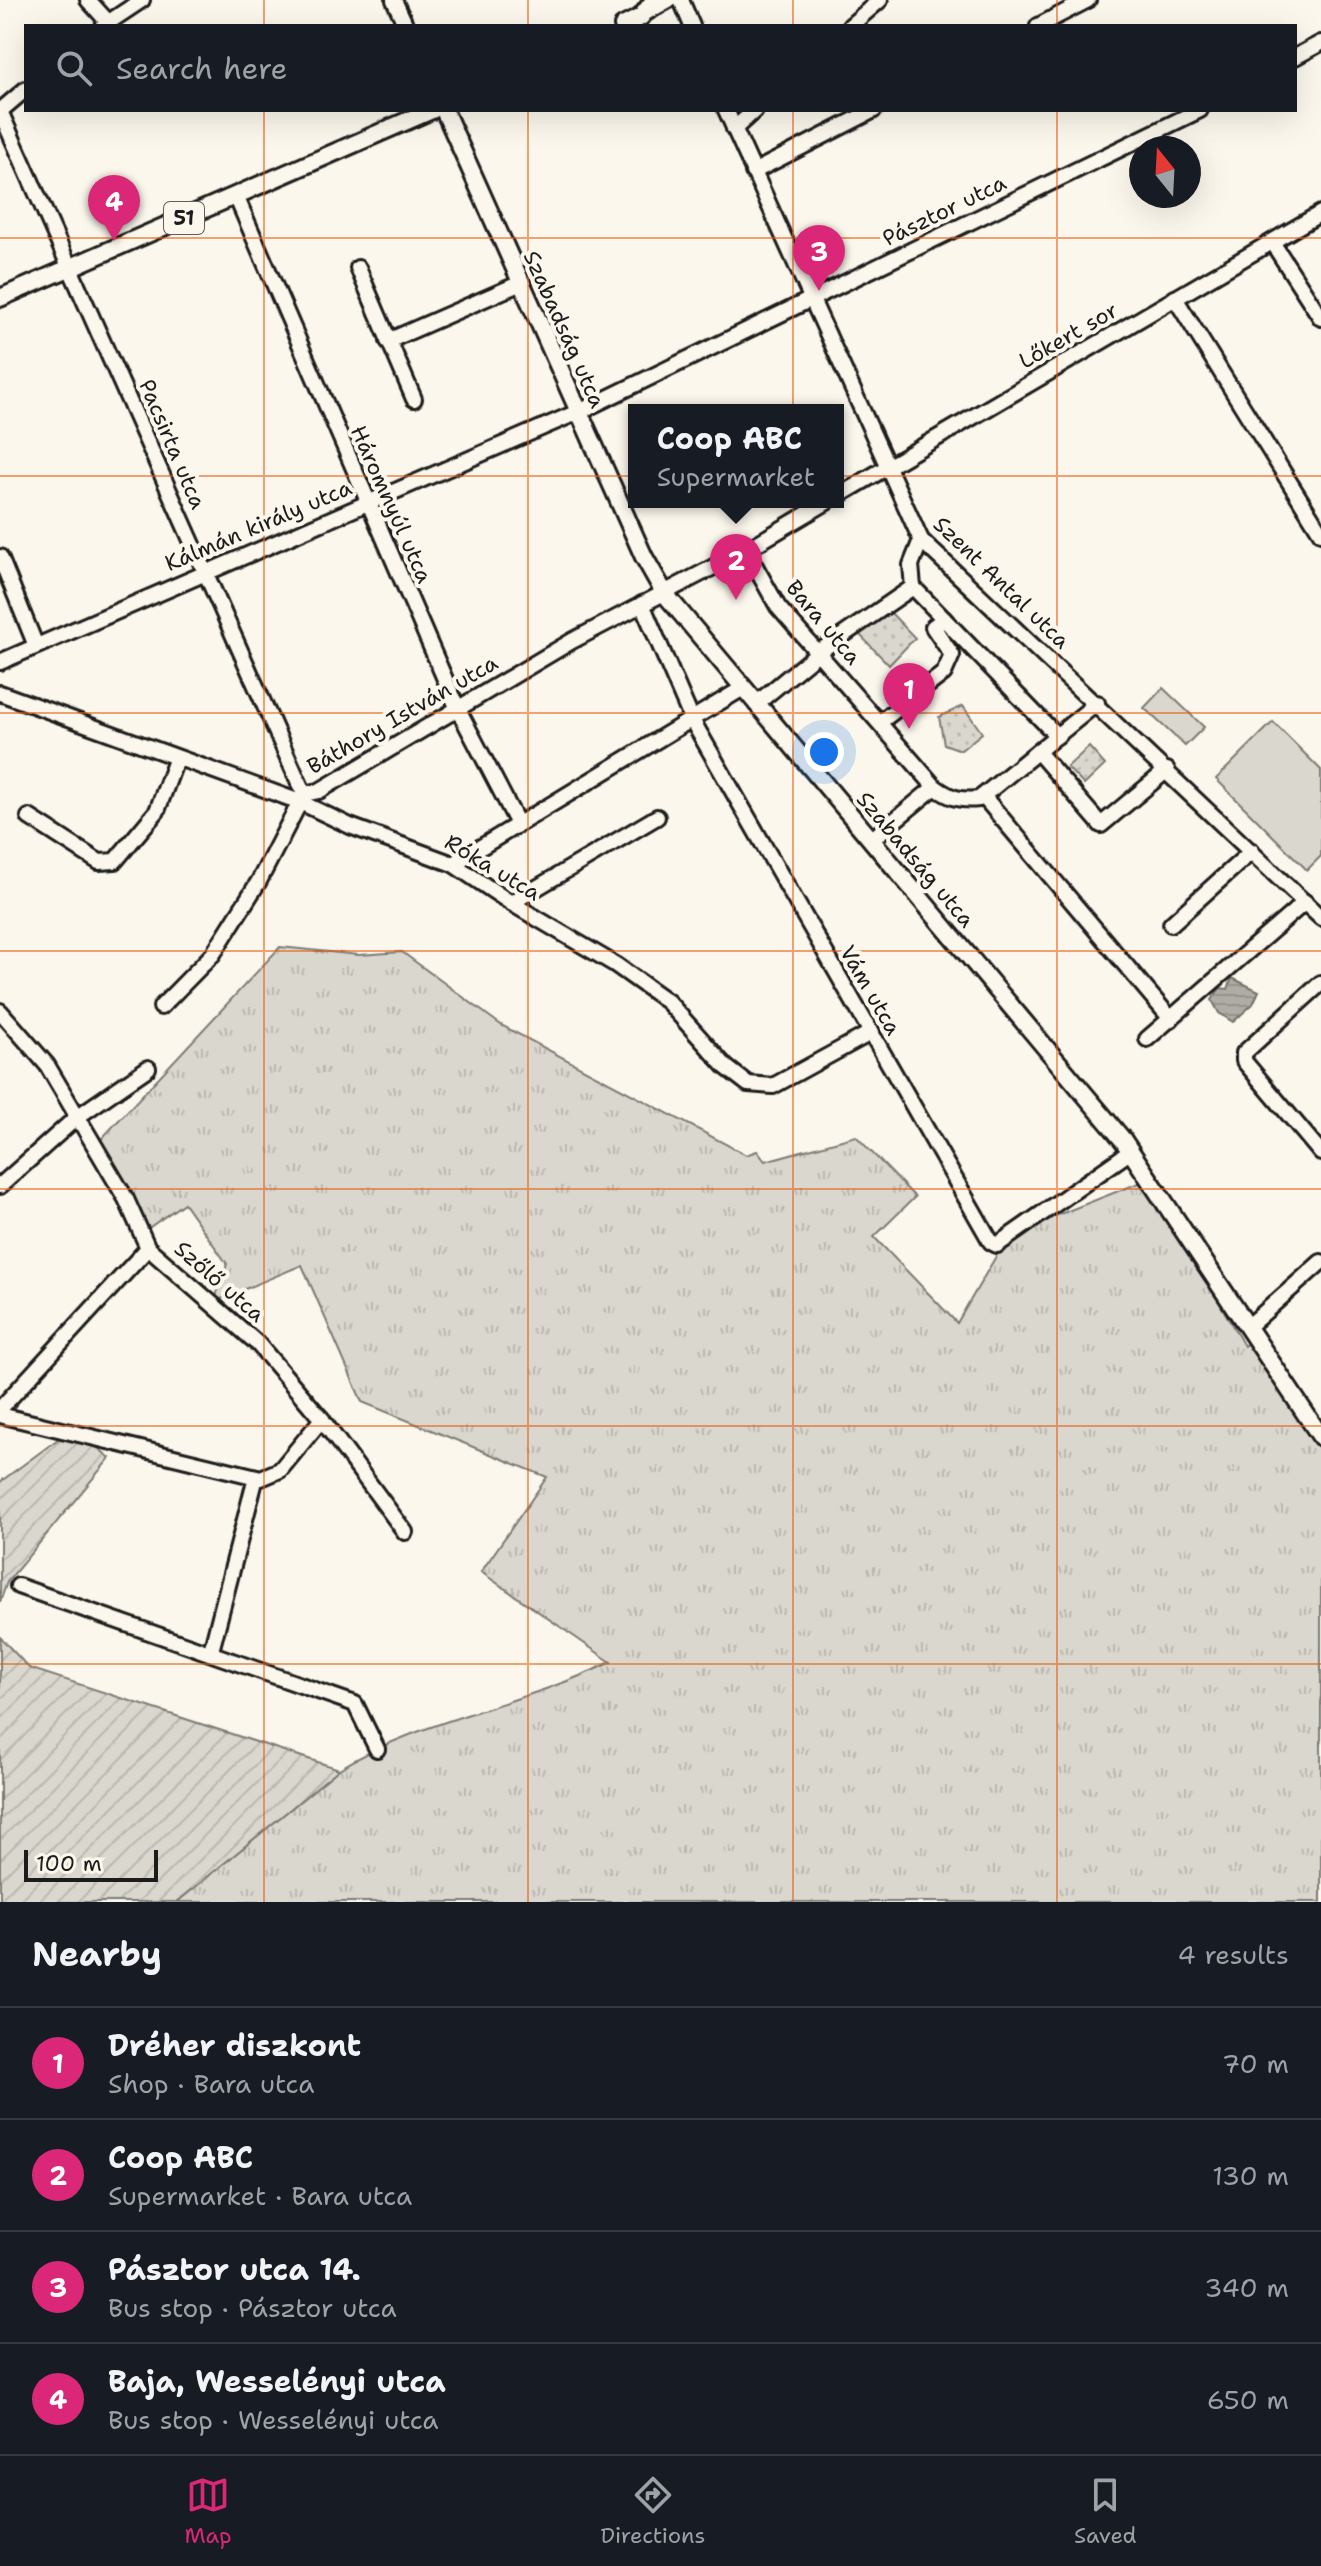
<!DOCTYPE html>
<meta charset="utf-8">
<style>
:root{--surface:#171b24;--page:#242831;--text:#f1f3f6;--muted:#9ea1a6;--line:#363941;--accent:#db2777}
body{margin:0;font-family:"Shantell Sans",sans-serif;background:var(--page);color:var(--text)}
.compass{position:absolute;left:1129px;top:136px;width:72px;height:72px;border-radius:50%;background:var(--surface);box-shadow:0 8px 32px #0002;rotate:342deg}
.scale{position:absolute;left:24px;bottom:20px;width:134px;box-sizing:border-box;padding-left:8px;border:4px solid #1c1c1c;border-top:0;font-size:22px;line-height:28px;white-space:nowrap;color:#1c1c1c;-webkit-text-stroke:6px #fbf7ec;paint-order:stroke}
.you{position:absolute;left:824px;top:752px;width:28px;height:28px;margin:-20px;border:6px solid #fff;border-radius:50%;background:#1a73e8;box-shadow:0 0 0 12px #1a73e833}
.badge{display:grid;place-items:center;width:52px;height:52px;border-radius:50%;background:var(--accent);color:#fff;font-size:26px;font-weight:700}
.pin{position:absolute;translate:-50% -66px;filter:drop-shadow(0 2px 4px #0008)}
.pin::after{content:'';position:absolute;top:42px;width:28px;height:24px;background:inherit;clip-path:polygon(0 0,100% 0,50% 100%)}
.popup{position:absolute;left:628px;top:404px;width:216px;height:104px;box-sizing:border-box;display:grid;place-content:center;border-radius:0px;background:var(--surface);filter:drop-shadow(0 2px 6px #0005);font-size:26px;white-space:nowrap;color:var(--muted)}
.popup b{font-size:30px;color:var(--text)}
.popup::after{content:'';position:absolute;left:50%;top:100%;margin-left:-16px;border:16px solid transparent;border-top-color:var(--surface)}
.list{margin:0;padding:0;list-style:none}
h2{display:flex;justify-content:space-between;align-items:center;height:104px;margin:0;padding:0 32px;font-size:34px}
h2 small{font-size:26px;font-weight:400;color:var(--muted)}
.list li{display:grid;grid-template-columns:52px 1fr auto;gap:24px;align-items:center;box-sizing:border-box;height:112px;padding:0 32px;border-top:2px solid var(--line)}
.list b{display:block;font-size:30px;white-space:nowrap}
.list p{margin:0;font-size:26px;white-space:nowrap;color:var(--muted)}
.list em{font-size:26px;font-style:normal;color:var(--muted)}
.icon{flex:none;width:44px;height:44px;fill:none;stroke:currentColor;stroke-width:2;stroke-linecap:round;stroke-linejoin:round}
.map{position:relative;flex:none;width:1321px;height:1902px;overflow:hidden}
.search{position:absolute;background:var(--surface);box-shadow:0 8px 32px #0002;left:24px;right:24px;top:24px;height:88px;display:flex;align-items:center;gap:20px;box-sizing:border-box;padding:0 28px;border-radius:0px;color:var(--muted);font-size:30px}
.sheet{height:552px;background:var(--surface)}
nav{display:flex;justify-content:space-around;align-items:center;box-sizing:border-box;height:112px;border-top:2px solid var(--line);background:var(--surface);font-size:22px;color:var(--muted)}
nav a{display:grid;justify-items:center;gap:4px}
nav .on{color:var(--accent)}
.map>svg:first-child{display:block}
.grass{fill:url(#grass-tufts);stroke:#7b7a75;stroke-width:2}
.park{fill:url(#park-dots);stroke:#7b7a75;stroke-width:2}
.garden{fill:url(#garden-furrows);stroke:#7b7a75;stroke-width:2}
.pitch{fill:#dad7ce;stroke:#7b7a75;stroke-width:2}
.water{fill:url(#water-rules);stroke:#74726e;stroke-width:2}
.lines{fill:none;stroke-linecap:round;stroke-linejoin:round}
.minor-casing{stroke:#1c1c1c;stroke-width:20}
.major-casing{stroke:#1c1c1c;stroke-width:22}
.minor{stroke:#fbf7ec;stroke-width:14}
.major{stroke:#fbf7ec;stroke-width:16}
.grid{fill:none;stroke:#e8590c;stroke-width:2;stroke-opacity:0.55}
.labels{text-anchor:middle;stroke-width:8;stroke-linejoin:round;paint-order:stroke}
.shield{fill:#fbf7ec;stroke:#5f5e5a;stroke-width:2}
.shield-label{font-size:20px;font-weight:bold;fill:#1c1c1c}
.street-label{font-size:22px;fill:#1c1c1c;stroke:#fbf7ec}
</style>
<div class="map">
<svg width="1321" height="1902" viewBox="0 0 1321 1902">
<defs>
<pattern id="grass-tufts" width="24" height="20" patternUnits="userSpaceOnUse" patternTransform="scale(2)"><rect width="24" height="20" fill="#dad7ce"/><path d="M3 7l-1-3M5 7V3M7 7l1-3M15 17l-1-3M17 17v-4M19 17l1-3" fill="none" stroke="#bab8b0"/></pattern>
<pattern id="park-dots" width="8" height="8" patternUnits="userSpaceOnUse" patternTransform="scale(2)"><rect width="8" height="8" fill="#dad7ce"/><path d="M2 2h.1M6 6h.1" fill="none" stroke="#bab8b0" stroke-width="1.8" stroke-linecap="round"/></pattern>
<pattern id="garden-furrows" width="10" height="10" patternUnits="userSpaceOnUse" patternTransform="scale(2)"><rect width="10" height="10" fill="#dad7ce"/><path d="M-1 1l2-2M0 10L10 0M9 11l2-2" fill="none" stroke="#bab8b0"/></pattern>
<pattern id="water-rules" width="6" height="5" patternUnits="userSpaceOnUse" patternTransform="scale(2)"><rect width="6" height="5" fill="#afaca5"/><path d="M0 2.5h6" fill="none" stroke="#96938d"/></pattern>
</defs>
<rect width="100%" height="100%" fill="#fbf7ec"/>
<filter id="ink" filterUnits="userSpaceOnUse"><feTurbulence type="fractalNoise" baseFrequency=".0125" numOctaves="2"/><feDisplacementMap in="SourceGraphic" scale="16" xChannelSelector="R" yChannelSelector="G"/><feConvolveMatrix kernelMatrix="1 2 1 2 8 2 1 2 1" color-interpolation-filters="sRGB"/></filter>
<g filter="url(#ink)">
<path class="grass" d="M280,947L359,955L402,952L501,1025L746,1155L757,1151L765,1161L856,1136L915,1197L874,1237L957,1323L1009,1234L1149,1179L1244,1346L1251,1340L1321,1446V1902H177L339,1769C421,1719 524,1705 611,1662L481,1572L547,1477L362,1402L302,1265L214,1302L227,1264L184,1203L147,1229L91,1150Z"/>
<g class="park">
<polygon points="890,612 915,638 889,665 859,634"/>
<polygon points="963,706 982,733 961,750 944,744 939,717"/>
<polygon points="1089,747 1105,765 1084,785 1067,767"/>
</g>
<g class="garden">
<polygon points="73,1428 110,1458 7,1582 0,1602 0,1482"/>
<polygon points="0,1637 29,1668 339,1769 177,1902 0,1902"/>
</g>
<g class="pitch">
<polygon points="1163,688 1204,727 1185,746 1144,708"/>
<polygon points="1273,722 1321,770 1321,856 1307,870 1216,779"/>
</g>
<polygon class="water" points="1232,978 1259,991 1253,1004 1233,1022 1219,1013 1212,1000 1220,988 1228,989"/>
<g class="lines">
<g class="minor-casing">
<g id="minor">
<polyline points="88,0 108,22"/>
<polyline points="394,0 406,26"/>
<polyline points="681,0 692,26"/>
<polyline points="644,14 669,0"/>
<polyline points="103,26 142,0"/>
<polyline points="850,26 880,0"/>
<polyline points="1038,26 1088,0"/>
<polyline points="1295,57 1321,43"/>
<polyline points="726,110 921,540 1321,918"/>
<polyline points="0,111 304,794"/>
<polyline points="0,111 26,89"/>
<polyline points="734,129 755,110"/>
<polyline points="753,172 874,110"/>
<polyline points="236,196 457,707 518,824"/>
<polyline points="1272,242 1321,318"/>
<polyline points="358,268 414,399"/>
<polyline points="1175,298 1321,533"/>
<polyline points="388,341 521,283"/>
<polyline points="838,496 1321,213"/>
<polyline points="921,540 911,565 913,587 1057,736"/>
<path d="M746,550L778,607L935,787C950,798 960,801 979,799L1097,703"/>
<polyline points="0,557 36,646"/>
<polyline points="642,604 692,720 991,1242 997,1245 1131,1151"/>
<polyline points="0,662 585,409 1200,110"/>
<polyline points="0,693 300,802 350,826 453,864 511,903 616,965 668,1002 726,1067 748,1084 773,1086 872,1032"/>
<polyline points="756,704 820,651 913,587"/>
<polyline points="880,722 944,673 952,655 933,627 944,619"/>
<polyline points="1038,752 1101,825 1167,770"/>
<polyline points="983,796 1171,1019"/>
<polyline points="29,817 99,862 115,861 157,811 176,760"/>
<polyline points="871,840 935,787"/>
<polyline points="453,864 743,688"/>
<polyline points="511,903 657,817"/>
<polyline points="1171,924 1252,851"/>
<polyline points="1321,983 1244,1053 1244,1061 1321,1153"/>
<polyline points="161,1007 213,954 259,881 304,794 319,791 572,641 746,550 827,502"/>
<polyline points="0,1011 47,1065 126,1199 148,1248 258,1344 320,1417 405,1532"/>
<polyline points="1147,1039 1305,902"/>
<polyline points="0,1186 77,1117 148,1068"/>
<polyline points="1249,1326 1321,1262"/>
<polyline points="0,1409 148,1248"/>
<polyline points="0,1415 261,1478 280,1470 322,1419"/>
<polyline points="18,1586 355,1704 377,1749"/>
<polyline points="211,1651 256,1477"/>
</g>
</g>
<g class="major-casing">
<g id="major">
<polyline points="623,26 641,17 654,0"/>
<polyline points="444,110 644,557 665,594 1123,1140 1321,1437"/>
<polyline points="0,298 432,110"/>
</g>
</g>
<use href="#minor" class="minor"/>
<use href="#major" class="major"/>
</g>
</g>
<path class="grid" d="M264,0V26M528,0V26M793,0V26M1057,0V26M264,110V1902M528,110V1902M793,110V1902M1057,110V1902M0,238H1321M0,476H1321M0,713H1321M0,951H1321M0,1189H1321M0,1426H1321M0,1664H1321"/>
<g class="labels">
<rect class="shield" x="164" y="202" width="40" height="32" rx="6"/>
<g class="shield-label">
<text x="184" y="225">51</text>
</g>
<g class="street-label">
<text transform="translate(944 210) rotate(-26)" y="8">Pásztor utca</text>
<text transform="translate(565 329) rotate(66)" y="8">Szabadság utca</text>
<text transform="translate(1068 335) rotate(-30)" y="8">Lőkert sor</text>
<text transform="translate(173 444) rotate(67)" y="8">Pacsirta utca</text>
<text transform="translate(392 504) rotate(66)" y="8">Háromnyúl utca</text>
<text transform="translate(258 525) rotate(-23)" y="8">Kálmán király utca</text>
<text transform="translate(1002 582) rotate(44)" y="8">Szent Antal utca</text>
<text transform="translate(824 622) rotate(50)" y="8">Bara utca</text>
<text transform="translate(402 714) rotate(-30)" y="8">Báthory István utca</text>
<text transform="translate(916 859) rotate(50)" y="8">Szabadság utca</text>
<text transform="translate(493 867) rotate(31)" y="8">Róka utca</text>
<text transform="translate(871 990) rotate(60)" y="8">Vám utca</text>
<text transform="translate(220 1281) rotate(41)" y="8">Szőlő utca</text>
</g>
</g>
</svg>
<svg class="compass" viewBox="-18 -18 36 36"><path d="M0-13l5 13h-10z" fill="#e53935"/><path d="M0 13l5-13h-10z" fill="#9ea1a6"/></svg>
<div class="scale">100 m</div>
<div class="you"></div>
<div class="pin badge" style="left:909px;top:729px">1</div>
<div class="pin badge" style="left:736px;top:600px">2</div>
<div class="popup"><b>Coop ABC</b>Supermarket</div>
<div class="pin badge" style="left:819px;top:291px">3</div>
<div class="pin badge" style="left:114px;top:241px">4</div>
<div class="search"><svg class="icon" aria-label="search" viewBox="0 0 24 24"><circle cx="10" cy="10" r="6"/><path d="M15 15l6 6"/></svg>Search here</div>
</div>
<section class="sheet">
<h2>Nearby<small>4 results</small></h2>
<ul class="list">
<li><span class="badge">1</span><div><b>Dréher diszkont</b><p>Shop · Bara utca</p></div><em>70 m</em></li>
<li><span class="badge">2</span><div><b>Coop ABC</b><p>Supermarket · Bara utca</p></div><em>130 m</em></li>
<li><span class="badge">3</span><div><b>Pásztor utca 14.</b><p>Bus stop · Pásztor utca</p></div><em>340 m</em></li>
<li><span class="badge">4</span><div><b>Baja, Wesselényi utca</b><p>Bus stop · Wesselényi utca</p></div><em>650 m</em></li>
</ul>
</section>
<nav>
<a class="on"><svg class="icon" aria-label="map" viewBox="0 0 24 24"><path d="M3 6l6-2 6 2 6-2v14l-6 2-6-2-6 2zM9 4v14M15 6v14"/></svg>Map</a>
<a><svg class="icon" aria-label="directions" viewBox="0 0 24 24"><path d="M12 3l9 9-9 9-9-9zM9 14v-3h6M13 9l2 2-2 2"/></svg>Directions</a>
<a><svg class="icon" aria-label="saved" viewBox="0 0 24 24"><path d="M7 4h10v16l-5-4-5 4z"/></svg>Saved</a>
</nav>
